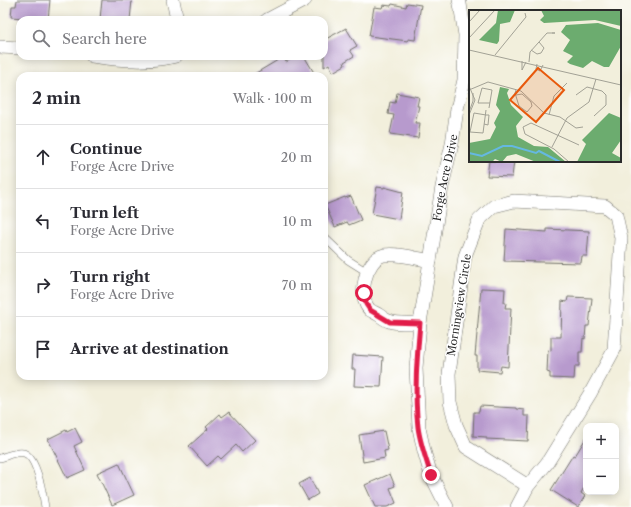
<!DOCTYPE html>
<meta charset="utf-8">
<style>
:root{--surface:#fff;--page:#f2f2f3;--text:#2b2b33;--muted:#7c7c81;--line:#e1e1e2}
body{margin:0;font-family:"Libre Caslon Text",serif;background:var(--page);color:var(--text)}
.controls{position:absolute;right:12px;bottom:12px;display:grid;overflow:hidden;border-radius:8px;box-shadow:0 2px 10px #0003}
.controls button{width:36px;height:36px;display:grid;place-items:center;padding:0;border:0;border-bottom:1px solid var(--line);background:var(--surface);color:var(--text);font:20px sans-serif}
.stop{position:absolute;width:12px;height:12px;margin:-9px;border:3px solid #e11d48;border-radius:50%;background:#fff}
.stop.end{background:#e11d48;border-color:#fff;box-shadow:0 1px 4px #0008}
.list{margin:0;padding:0;list-style:none}
h2{display:flex;justify-content:space-between;align-items:center;height:52px;margin:0;padding:0 16px;font-size:17px}
h2 small{font-size:13px;font-weight:400;color:var(--muted)}
.list li{display:grid;grid-template-columns:26px 1fr auto;gap:12px;align-items:center;box-sizing:border-box;height:64px;padding:0 16px;border-top:1px solid var(--line)}
.list b{display:block;font-size:15px;white-space:nowrap}
.list p{margin:0;font-size:13px;white-space:nowrap;color:var(--muted)}
.list em{font-size:13px;font-style:normal;color:var(--muted)}
.icon{flex:none;width:22px;height:22px;fill:none;stroke:currentColor;stroke-width:2;stroke-linecap:round;stroke-linejoin:round}
.map{position:relative;flex:none;width:631px;height:507px;overflow:hidden}
.search{position:absolute;background:var(--surface);box-shadow:0 2px 10px #0003;left:16px;top:16px;width:312px;height:44px;display:flex;align-items:center;gap:10px;box-sizing:border-box;padding:0 14px;border-radius:12px;color:var(--muted);font-size:15px}
.panel{position:absolute;background:var(--surface);box-shadow:0 2px 10px #0003;left:16px;top:72px;width:312px;height:308px;border-radius:12px}
.map>svg:first-child{display:block}
.building{fill:#b79acd}
.lines{fill:none;stroke-linecap:round;stroke-linejoin:round}
.lane-casing{stroke:#717069;stroke-width:8}
.street-casing{stroke:#717069;stroke-width:14}
.lane{stroke:#fff;stroke-width:7}
.street{stroke:#fff;stroke-width:13}
.route{stroke:#e11d48;stroke-width:5}
.labels{text-anchor:middle;stroke-width:3;stroke-linejoin:round;paint-order:stroke}
.street-label{font-size:11px;fill:#2b2b2b;stroke:#fff}
.inset-river{fill:none;stroke:#65b8e1;stroke-width:2}
.inset-road{fill:none;stroke:#a2a195;stroke-width:1}
.view{fill:#e8590c;fill-opacity:0.15;stroke:#e8590c;stroke-width:2}
.inset-edge{fill:none;stroke:#2b2b2b;stroke-width:2}
</style>
<div class="map">
<svg width="631" height="507" viewBox="0 0 631 507">
<rect width="100%" height="100%" fill="#fff"/>
<filter id="ink" filterUnits="userSpaceOnUse"><feTurbulence type="fractalNoise" baseFrequency=".025" numOctaves="2"/><feDisplacementMap in="SourceGraphic" scale="8" xChannelSelector="R" yChannelSelector="G"/><feConvolveMatrix kernelMatrix="1 2 1 2 8 2 1 2 1" color-interpolation-filters="sRGB"/></filter>
<filter id="wash" filterUnits="userSpaceOnUse"><feTurbulence type="fractalNoise" baseFrequency=".012" numOctaves="4" result="noise"/><feDisplacementMap in="SourceGraphic" scale="16" xChannelSelector="R" yChannelSelector="G"/><feGaussianBlur stdDeviation="0.9" result="paint"/><feColorMatrix in="noise" values="0 0 0 0 0 0 0 0 0 0 0 0 0 0 0 0 0 1.4 0 .05"/><feComposite in="paint" operator="in"/></filter>
<g filter="url(#wash)">
<rect width="100%" height="100%" fill="#f2efdc"/>
<g id="blocks">
<g class="building">
<polygon points="17,0 50,0 48,20 11,17 12,6 16,6"/>
<polygon points="102,0 132,0 130,20 100,19"/>
<polygon points="407,3 421,5 415,40 408,39 408,41 369,36 374,7 382,8 383,5 391,6 392,4 406,7"/>
<polygon points="346,28 357,46 350,50 354,56 344,62 345,65 333,72 329,64 324,67 324,40"/>
<polygon points="296,56 304,56 316,76 251,76 283,57 286,62"/>
<polygon points="397,93 419,97 417,106 419,106 415,123 420,123 418,138 390,134 394,115 388,114 390,102 395,103"/>
<polygon points="489,161 514,161 512,177 487,176"/>
<polygon points="377,187 384,188 384,187 403,192 399,219 372,214"/>
<polygon points="351,196 361,220 349,225 347,222 335,227 325,205 345,197 345,198"/>
<polygon points="506,229 547,232 547,229 589,231 587,256 582,256 581,263 504,261"/>
<polygon points="481,288 505,289 504,303 506,303 505,308 511,308 508,367 501,366 500,372 477,370 477,356 475,356"/>
<polygon points="568,297 592,298 589,326 586,326 585,339 583,338 582,352 579,352 579,366 575,366 574,379 550,378 550,373 547,372 548,350 551,351 551,337 561,337 562,301 567,302"/>
<polygon points="353,355 383,357 381,387 354,386 355,369 352,369"/>
<polygon points="480,406 516,408 516,409 524,410 524,416 529,416 528,441 486,439 486,437 473,436 474,412 479,412"/>
<polygon points="229,412 255,440 242,452 236,445 221,459 218,456 207,466 189,446 208,429 206,427 220,414 222,417"/>
<polygon points="75,428 82,442 74,446 85,470 67,478 48,439 66,430 67,432"/>
<polygon points="384,431 388,450 384,451 385,458 363,462 359,435"/>
<polygon points="586,438 586,484 581,493 585,496 578,507 551,490 573,455 575,456"/>
<polygon points="119,463 134,495 112,505 97,473"/>
<polygon points="390,474 395,486 390,488 396,503 387,507 375,507 365,485"/>
<polygon points="310,478 318,494 308,500 299,484"/>
</g>
</g>
</g>
<g filter="url(#ink)">
<use href="#blocks" fill-opacity="0" stroke="#717069" stroke-width="1"/>
<g class="lines">
<g class="lane-casing">
<g id="lane">
<polyline points="324,237 348,260 367,272"/>
<path d="M0,458C7,456 17,451 24,453C37,457 43,494 45,507"/>
</g>
</g>
<g class="street-casing">
<g id="street">
<polyline points="173,0 177,20"/>
<polyline points="267,20 305,0"/>
<polyline points="0,47 20,48"/>
<path d="M92,56C120,60 148,63 176,56"/>
<path d="M420,323C412,323 396,324 389,321C385,320 382,317 379,315C376,313 373,312 370,310C357,298 365,259 384,255C399,253 415,258 430,261"/>
<path id="s1" d="M447,507L431,475L424,451L419,428L416,368L420,323L430,261L442,187L452,144L457,109L464,80L465,35L460,4L459,0"/>
<polyline points="517,507 528,486 547,463 591,392 614,350 621,238 616,215 605,206 514,201 494,206 479,220 465,256 449,374 450,402 456,425 466,447 528,486"/>
</g>
</g>
<use href="#lane" class="lane"/>
<use href="#street" class="street"/>
</g>
</g>
<g class="lines" filter="url(#ink)">
<path class="route" d="M364,293L366,304L370,310L390,322L420,323C417,358 414,393 418,427C420,443 426,459 431,475"/>
</g>
<g class="labels">
<g class="street-label">
<text dy="4" stroke="none"><textPath href="#s1" startOffset="337">Forge Acre Drive</textPath></text>
<text transform="translate(459 305) rotate(-81)" y="4">Morningview Circle</text>
</g>
</g>
<g transform="translate(469 10)">
<rect width="152" height="152" fill="#f2efdc"/>
<path d="M29,0H46L41,12L31,14L30,31L28,34L10,30L27,13ZM72,0H152V16L126,10L75,13L71,10L75,6ZM129,13L152,20V36L140,57H135L123,51L114,58L101,54L98,52L104,46L94,41L101,30L92,22L97,15ZM31,77L40,79L38,83L42,95L54,107L47,116L49,127L65,136L79,137L97,152H67L47,144L38,146L33,152L26,149L23,152H0V133L21,129L27,117L25,113L31,101L27,95ZM140,103L152,108V130L143,143L152,148V152H108L117,134L113,130Z" fill="#6cac6f"/>
<path class="inset-river" d="M0,143L13,146L34,136H43L67,143L70,141L91,152"/>
<path class="inset-road" d="M0,12L11,0M0,28L26,0M0,40L152,75M62,40L68,44L72,43L75,38L70,32M26,45L57,7L56,3M53,51V60L57,52M60,52L61,42L78,23H86H83M68,54L67,59L71,61L74,55M0,76L6,90L0,105M0,80L19,72L52,81L75,103L91,107L107,118L114,117M47,80L46,83L50,96L58,102L63,96L62,92L53,84L47,85M107,85L118,77L133,81L137,85V95L125,106M20,98L23,80L13,78L9,93H21M0,102L4,91V83M5,103L1,122L14,123L17,100M5,103L17,105M80,105L85,86L98,73M15,114L19,115L20,105H17M83,137L98,108L120,92L127,69M100,152L85,139L56,124L54,117L62,113L110,135"/>
<path class="view" d="M69,58L95,80L67,112L41,90Z"/>
<rect width="152" height="152" class="inset-edge"/>
</g>
</svg>
<div class="controls">
<button>+</button>
<button>−</button>
</div>
<div class="stop" style="left:364px;top:293px"></div>
<div class="stop end" style="left:431px;top:475px"></div>
<div class="search"><svg class="icon" aria-label="search" viewBox="0 0 24 24"><circle cx="10" cy="10" r="6"/><path d="M15 15l6 6"/></svg>Search here</div>
<section class="panel">
<h2>2 min<small>Walk · 100 m</small></h2>
<ul class="list">
<li><svg class="icon" aria-label="ahead" viewBox="0 0 24 24"><path d="M12 20V5M6 11l6-6 6 6"/></svg><div><b>Continue</b><p>Forge Acre Drive</p></div><em>20 m</em></li>
<li><svg class="icon" aria-label="left" viewBox="0 0 24 24"><path d="M17 20v-9H6M10 6l-5 5 5 5"/></svg><div><b>Turn left</b><p>Forge Acre Drive</p></div><em>10 m</em></li>
<li><svg class="icon" aria-label="right" viewBox="0 0 24 24"><path d="M7 20v-9h11M14 6l5 5-5 5"/></svg><div><b>Turn right</b><p>Forge Acre Drive</p></div><em>70 m</em></li>
<li><svg class="icon" aria-label="arrive" viewBox="0 0 24 24"><path d="M6 21V4h12l-3 4 3 4H6"/></svg><div><b>Arrive at destination</b></div></li>
</ul>
</section>
</div>
